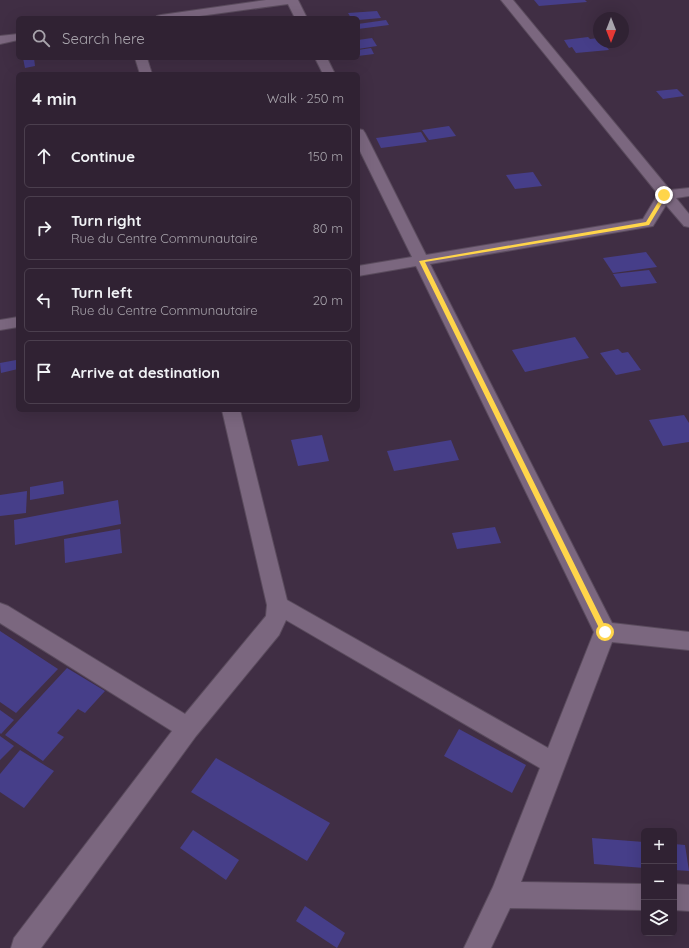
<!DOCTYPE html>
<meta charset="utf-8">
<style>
:root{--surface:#302233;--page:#3c2f3f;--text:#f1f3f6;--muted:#a8a4ac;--line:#4b3f4e}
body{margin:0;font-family:Quicksand,sans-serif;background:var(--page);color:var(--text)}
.controls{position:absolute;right:12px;bottom:12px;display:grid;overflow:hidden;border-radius:6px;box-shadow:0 4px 16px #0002}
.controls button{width:36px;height:36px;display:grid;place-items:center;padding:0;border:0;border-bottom:1px solid var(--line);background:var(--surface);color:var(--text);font:20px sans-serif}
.compass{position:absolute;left:593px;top:12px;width:36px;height:36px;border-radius:50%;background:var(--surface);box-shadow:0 4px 16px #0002;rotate:180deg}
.stop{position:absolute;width:12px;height:12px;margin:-9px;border:3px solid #ffd54a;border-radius:50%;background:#fff}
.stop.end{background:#ffd54a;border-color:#fff;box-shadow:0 1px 4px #0008}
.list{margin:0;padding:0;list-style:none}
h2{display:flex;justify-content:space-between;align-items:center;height:52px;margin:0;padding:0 16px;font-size:17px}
h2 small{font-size:13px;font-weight:400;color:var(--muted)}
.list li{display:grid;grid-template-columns:26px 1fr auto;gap:12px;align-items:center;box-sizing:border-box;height:64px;margin:0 8px 8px;padding:0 8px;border:1px solid var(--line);border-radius:6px}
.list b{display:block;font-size:15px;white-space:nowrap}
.list p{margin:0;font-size:13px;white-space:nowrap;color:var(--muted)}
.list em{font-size:13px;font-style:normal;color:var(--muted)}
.icon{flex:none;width:22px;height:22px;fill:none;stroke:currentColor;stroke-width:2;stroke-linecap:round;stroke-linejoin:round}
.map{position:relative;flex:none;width:689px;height:948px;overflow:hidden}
.search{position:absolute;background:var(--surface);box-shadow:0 4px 16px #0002;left:16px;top:16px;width:344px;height:44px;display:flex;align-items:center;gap:10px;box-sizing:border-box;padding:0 14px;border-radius:6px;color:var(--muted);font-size:15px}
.panel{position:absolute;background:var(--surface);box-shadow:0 4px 16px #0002;left:16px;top:72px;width:344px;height:340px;border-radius:6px}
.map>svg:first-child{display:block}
.building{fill:#463e89}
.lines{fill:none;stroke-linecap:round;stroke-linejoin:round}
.minor-casing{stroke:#5a4b5d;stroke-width:2}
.minor{fill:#7b677f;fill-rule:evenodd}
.route{fill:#ffd54a}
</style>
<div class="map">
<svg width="689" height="948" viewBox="0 0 689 948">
<rect width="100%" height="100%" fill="#402e44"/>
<g class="building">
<polygon points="534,0 585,0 587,2 539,6"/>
<polygon points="377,11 381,18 358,20 358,18 351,18 348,13"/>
<polygon points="386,20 389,25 358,29 358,24"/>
<polygon points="588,37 590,39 599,38 599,42 603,42 609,50 576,53 572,47 569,48 564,40"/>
<polygon points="372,38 377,46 358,49 358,40"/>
<polygon points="371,48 374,54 358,56 358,50"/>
<polygon points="23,58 34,58 35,66 25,68"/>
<polygon points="677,89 684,96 663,99 656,91"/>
<polygon points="449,126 456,136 429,140 422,130"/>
<polygon points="421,132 427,142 381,148 376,138"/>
<polygon points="533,172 542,186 515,189 506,175"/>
<polygon points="646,252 657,267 613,273 603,258"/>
<polygon points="649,270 657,283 621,287 613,274"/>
<polygon points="575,337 589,358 525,372 512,350"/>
<polygon points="618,349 622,353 628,352 641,370 616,375 600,353"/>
<polygon points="16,356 18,356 18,369 1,373 0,363 16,360"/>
<polygon points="684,415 689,423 689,442 663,446 649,420"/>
<polygon points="322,435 329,461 298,466 291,440"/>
<polygon points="451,440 459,460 394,471 387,451"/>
<polygon points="63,481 64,494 30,500 30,487"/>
<polygon points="27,491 26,513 0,516 0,495"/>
<polygon points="118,500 121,524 15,545 14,520"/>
<polygon points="495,527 501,543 457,549 452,533"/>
<polygon points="120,529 122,553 65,563 64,539"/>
<polygon points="0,631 58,669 16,713 0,702"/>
<polygon points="67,668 105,691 85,713 78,709 57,733 64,737 43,761 5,735"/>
<polygon points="0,710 14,720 1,734 0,733"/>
<polygon points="459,729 526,765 512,793 444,756"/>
<polygon points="0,736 14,746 0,760"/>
<polygon points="20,750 54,771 24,808 0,792 0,774"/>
<polygon points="216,758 330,823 307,861 191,792"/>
<polygon points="193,830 239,860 226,880 180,848"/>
<polygon points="592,838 644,842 644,868 594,864"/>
<polygon points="674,844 685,845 689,871 674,870"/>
<polygon points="305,906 345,933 337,948 296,921"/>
</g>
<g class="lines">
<g class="minor-casing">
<g id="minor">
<polygon points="266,0 298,0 307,18 295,18 288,4 185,18 155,18 157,16 161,15"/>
<polygon points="501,0 513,0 670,190 689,188 689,196 676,198 689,214 689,227 684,226 666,205 653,226 430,264 612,623 689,632 689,650 612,642 521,882 644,884 644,910 510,908 491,948 464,948 493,887 540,768 286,620 279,635 196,736 41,948 11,948 14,938 172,731 0,623 0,603 8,606 185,714 266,616 267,605 222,410 240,410 287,600 548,748 594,632 416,266 358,276 358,266 412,257 358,147 358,129 363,130 365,133 426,255 643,219 658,194"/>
<polygon points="18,34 18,40 0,44 0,36"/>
<polygon points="135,58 147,58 152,74 140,74"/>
<polygon points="315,58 327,58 335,74 323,74"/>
<polygon points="18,317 18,327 0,330 0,320"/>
<polygon points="674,884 689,885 689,911 674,910"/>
</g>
</g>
<use href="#minor" class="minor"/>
</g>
<polygon class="route" points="663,194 667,195 649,225 425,262 607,630 607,634 602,634 419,261 646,222"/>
</svg>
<div class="controls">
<button>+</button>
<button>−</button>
<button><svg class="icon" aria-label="layers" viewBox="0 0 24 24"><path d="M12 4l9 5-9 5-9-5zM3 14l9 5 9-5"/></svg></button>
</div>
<svg class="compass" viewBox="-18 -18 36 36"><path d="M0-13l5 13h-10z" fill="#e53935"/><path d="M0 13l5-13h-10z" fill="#a8a4ac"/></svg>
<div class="stop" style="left:605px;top:632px"></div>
<div class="stop end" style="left:664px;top:195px"></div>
<div class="search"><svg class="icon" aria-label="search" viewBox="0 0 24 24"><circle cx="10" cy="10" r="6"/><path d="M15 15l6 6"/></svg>Search here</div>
<section class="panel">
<h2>4 min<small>Walk · 250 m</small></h2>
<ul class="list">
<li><svg class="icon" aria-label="ahead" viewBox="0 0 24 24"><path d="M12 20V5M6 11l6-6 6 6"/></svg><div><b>Continue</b></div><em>150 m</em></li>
<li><svg class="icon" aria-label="right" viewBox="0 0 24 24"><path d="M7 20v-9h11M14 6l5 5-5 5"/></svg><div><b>Turn right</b><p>Rue du Centre Communautaire</p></div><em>80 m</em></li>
<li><svg class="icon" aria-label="left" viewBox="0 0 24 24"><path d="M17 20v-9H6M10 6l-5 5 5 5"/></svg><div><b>Turn left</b><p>Rue du Centre Communautaire</p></div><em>20 m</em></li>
<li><svg class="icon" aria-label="arrive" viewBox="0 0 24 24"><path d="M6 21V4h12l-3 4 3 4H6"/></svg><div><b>Arrive at destination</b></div></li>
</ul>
</section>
</div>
